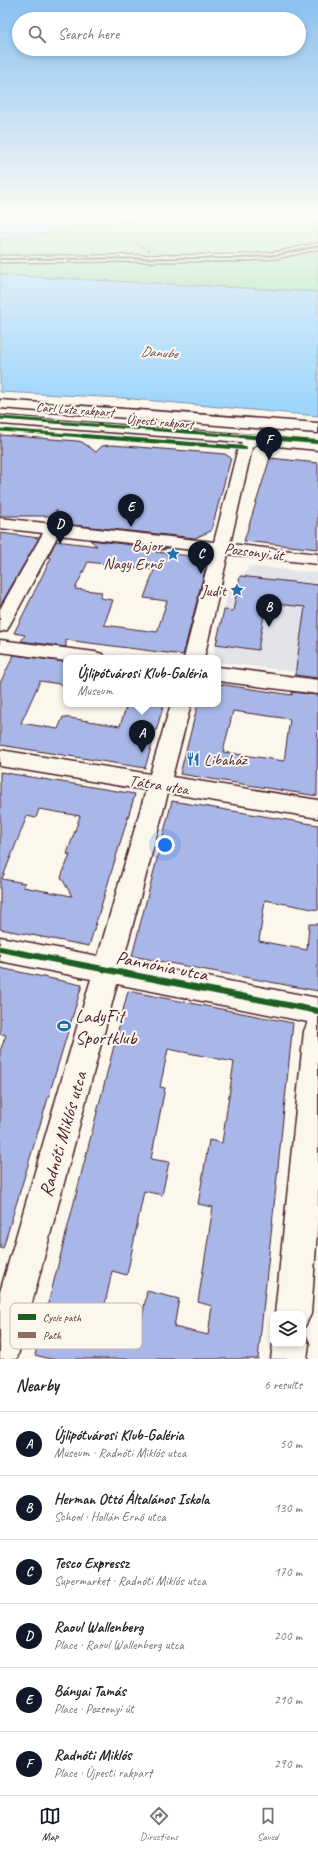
<!DOCTYPE html>
<meta charset="utf-8">
<style>
:root{--surface:#fff;--page:#f2f2f2;--text:#222;--muted:#767676;--line:#e0e0e0;--accent:#111827}
body{margin:0;font-family:Caveat,sans-serif;background:var(--page);color:var(--text)}
.controls{position:absolute;right:12px;bottom:12px;display:grid;overflow:hidden;border-radius:8px;box-shadow:0 2px 6px #0003}
.controls button{width:36px;height:36px;display:grid;place-items:center;padding:0;border:0;border-bottom:1px solid var(--line);background:var(--surface);color:var(--text);font:20px sans-serif}
.you{position:absolute;left:165px;top:845px;width:14px;height:14px;margin:-10px;border:3px solid #fff;border-radius:50%;background:#1a73e8;box-shadow:0 0 0 6px #1a73e833}
.badge{display:grid;place-items:center;width:26px;height:26px;border-radius:50%;background:var(--accent);color:#fff;font-size:13px;font-weight:700}
.pin{position:absolute;translate:-50% -33px;filter:drop-shadow(0 1px 2px #0008)}
.pin::after{content:'';position:absolute;top:21px;width:14px;height:12px;background:inherit;clip-path:polygon(0 0,100% 0,50% 100%)}
.popup{position:absolute;left:63px;top:655px;width:158px;height:52px;box-sizing:border-box;display:grid;place-content:center;border-radius:8px;background:var(--surface);filter:drop-shadow(0 1px 3px #0005);font-size:13px;white-space:nowrap;color:var(--muted)}
.popup b{font-size:15px;color:var(--text)}
.popup::after{content:'';position:absolute;left:50%;top:100%;margin-left:-8px;border:8px solid transparent;border-top-color:var(--surface)}
.list{margin:0;padding:0;list-style:none}
h2{display:flex;justify-content:space-between;align-items:center;height:52px;margin:0;padding:0 16px;font-size:17px}
h2 small{font-size:13px;font-weight:400;color:var(--muted)}
.list li{display:grid;grid-template-columns:26px 1fr auto;gap:12px;align-items:center;box-sizing:border-box;height:64px;padding:0 16px;border-top:1px solid var(--line)}
.list b{display:block;font-size:15px;white-space:nowrap}
.list p{margin:0;font-size:13px;white-space:nowrap;color:var(--muted)}
.list em{font-size:13px;font-style:normal;color:var(--muted)}
.icon{flex:none;width:22px;height:22px;fill:none;stroke:currentColor;stroke-width:2;stroke-linecap:round;stroke-linejoin:round}
.map{position:relative;flex:none;width:318px;height:1359px;overflow:hidden}
.search{position:absolute;background:var(--surface);box-shadow:0 2px 6px #0003;left:12px;right:12px;top:12px;height:44px;display:flex;align-items:center;gap:10px;box-sizing:border-box;padding:0 14px;border-radius:22px;color:var(--muted);font-size:15px}
.sheet{height:436px;background:var(--surface)}
nav{display:flex;justify-content:space-around;align-items:center;box-sizing:border-box;height:56px;border-top:1px solid var(--line);background:var(--surface);font-size:11px;color:var(--muted)}
nav a{display:grid;justify-items:center;gap:2px}
nav .on{color:var(--accent)}
.map>svg:first-child{display:block}
.built{fill:#e2e4ea}
.green{fill:#97e0b0;stroke:#70806e}
.water{fill:#9dd5fc;stroke:#7c8ca8}
.building{fill:#a8b7e7;stroke:#4a1f2b;fill-rule:evenodd}
.lines{fill:none;stroke-linecap:round;stroke-linejoin:round}
.minor-casing{stroke:#4a1f2b;stroke-width:3}
.major-casing{stroke:#4a1f2b;stroke-width:3}
.minor{fill:#fbf7ec;fill-rule:evenodd}
.major{fill:#fbf7ec;fill-rule:evenodd}
.quiet{stroke:#8d6e63;stroke-width:2;stroke-dasharray:4 2;stroke-linecap:butt}
.cycleway-far3-casing{stroke:#fbf7ec;stroke-width:3.5}
.cycleway-far2-casing{stroke:#fbf7ec;stroke-width:4.5}
.cycleway-far1-casing{stroke:#fbf7ec;stroke-width:6}
.cycleway-casing{stroke:#fbf7ec;stroke-width:9}
.cycleway-far3{stroke:#1b5e20;stroke-width:2.5}
.cycleway-far2{stroke:#1b5e20;stroke-width:3}
.cycleway-far1{stroke:#1b5e20;stroke-width:4}
.cycleway{stroke:#1b5e20;stroke-width:6}
.labels{text-anchor:middle;stroke-width:4;stroke-linejoin:round;paint-order:stroke}
.far-street-label{font-size:13px;fill:#4a1f2b;stroke:#fbf7ec}
.far-water-label{font-size:14px;font-style:italic;fill:#5f4c5f;stroke:#fbf7ec}
.poi-label{font-size:16px;fill:#4a1f2b;stroke:#fbf7ec;text-anchor:end}
.street-label{font-size:16px;fill:#4a1f2b;stroke:#fbf7ec}
.near-street-label{font-size:19px;fill:#4a1f2b;stroke:#fbf7ec}
.near-poi-label{font-size:19px;fill:#4a1f2b;stroke:#fbf7ec;text-anchor:start}
.key{fill:#fbf7ec;stroke:#c6b6b2;stroke-width:1}
.key-label{font-size:11px;fill:#4a1f2b}
</style>
<div class="map">
<svg width="318" height="1359" viewBox="0 0 318 1359">
<rect width="100%" height="100%" fill="#fbf7ec"/>
<filter id="ink" filterUnits="userSpaceOnUse"><feTurbulence type="fractalNoise" baseFrequency=".025" numOctaves="2"/><feDisplacementMap in="SourceGraphic" scale="8" xChannelSelector="R" yChannelSelector="G"/><feConvolveMatrix kernelMatrix="1 2 1 2 8 2 1 2 1" color-interpolation-filters="sRGB"/></filter>
<g filter="url(#ink)">
<polygon class="built" points="249,566 318,573 318,675 218,662 218,658 213,658 228,591 237,592 241,574 244,574"/>
<polygon class="green" points="163,216 318,216 318,292 0,275 0,240"/>
<g class="water">
<polygon points="0,216 163,216 0,240"/>
<polygon points="0,275 318,292 318,416 122,398 0,392"/>
</g>
<g class="building">
<polygon points="0,435 77,441 82,442 96,452 102,446 112,445 225,454 231,458 211,531 195,538 73,525 56,510 53,516 0,516"/>
<polygon points="270,458 318,463 318,549 244,541"/>
<polygon points="0,533 39,538 0,606"/>
<path d="M90,540L166,549L156,552L208,558L183,655L66,640V647L21,641L25,635L14,633L51,558L48,557L56,541L97,546ZM88,562L154,570L144,598L167,601L157,632L104,625L113,600L100,598L102,592L75,589Z"/>
<polygon points="240,576 318,585 318,678 295,675 305,607 266,603 258,650 216,644 224,610 233,611"/>
<polygon points="14,655 66,662 66,685 40,681 21,723 58,729 63,717 120,726 127,704 164,704 145,768 0,745 0,683"/>
<path d="M218,684L292,695V692L318,695L317,796L180,774L198,704H218ZM233,711L290,719L284,761L223,752Z"/>
<path d="M0,772L135,794L89,946L0,929ZM39,809L80,816L67,854L70,855L61,877L72,896L23,887L25,883L2,879L27,816L36,818Z"/>
<polygon points="172,801 318,825 318,910 265,900 259,941 307,950 309,924 318,924 318,991 132,956"/>
<polygon points="0,968 82,985 3,1248 0,1248 0,1051 6,1035 0,1034"/>
<path d="M128,991L293,1023L258,1359H50L35,1355ZM168,1049L234,1062L222,1143L209,1140L198,1204L213,1207L198,1302L212,1306L208,1335L174,1327L179,1299L147,1291L142,1319L104,1309L112,1271L127,1275L144,1191L162,1195L169,1162L151,1159L165,1088L160,1087Z"/>
</g>
<g class="lines">
<g class="minor-casing">
<g id="minor">
<polygon points="318,243 318,249 278,258 239,261 0,262 0,256 239,255 278,252"/>
<polygon points="0,416 252,435 318,442 318,450 256,444 252,448 230,544 318,554 318,564 228,554 204,658 184,658 211,552 58,535 9,626 7,630 0,632 0,609 43,533 0,528 0,518 214,542 238,448 242,442 0,424"/>
<polygon points="0,640 95,652 102,654 105,658 66,658 66,661 0,652"/>
<polygon points="218,667 318,680 318,694 218,681"/>
<polygon points="171,704 191,704 172,777 318,800 318,818 168,793 123,961 318,998 318,1218 311,1314 305,1326 303,1328 303,1314 275,1314 304,1031 308,1022 117,984 18,1355 17,1359 0,1359 0,1292 91,979 0,961 0,937 98,956 146,790 0,766 0,750 150,774"/>
<polygon points="303,1331 309,1344 307,1359 271,1359 273,1344 303,1344"/>
</g>
</g>
<g class="major-casing">
<polygon id="major" points="0,400 318,423 318,433 0,408"/>
</g>
<use href="#minor" class="minor"/>
<use href="#major" class="major"/>
<polyline class="quiet" points="136,243 148,250 154,257"/>
<g class="cycleway-far3-casing">
<polyline id="cycleway-far3" points="0,259 239,258 278,255 318,246"/>
</g>
<g class="cycleway-far2-casing">
<g id="cycleway-far2">
<polyline points="0,418 253,437"/>
<polyline points="0,430 97,437"/>
</g>
</g>
<g class="cycleway-far1-casing">
<g id="cycleway-far1">
<polyline points="83,436 245,448"/>
<polyline points="240,436 318,442"/>
</g>
</g>
<g class="cycleway-casing">
<polyline id="cycleway" points="0,949 318,1011"/>
</g>
<use href="#cycleway-far3" class="cycleway-far3"/>
<use href="#cycleway-far2" class="cycleway-far2"/>
<use href="#cycleway-far1" class="cycleway-far1"/>
<use href="#cycleway" class="cycleway"/>
</g>
</g>
<linearGradient id="sky" x2="0" y2="1"><stop stop-color="#8ac1f0"/><stop offset="0.53" stop-color="#fdfbf6"/><stop offset="1" stop-color="#fdfbf6" stop-opacity="0"/></linearGradient>
<rect width="318" height="406" fill="url(#sky)"/>
<defs>
<g id="sight-bare" transform="scale(1.08)"><path d="M0-6L1.8-2.2L6-1.7L2.9 1.2L3.7 5.4L0 3.3L-3.7 5.4L-2.9 1.2L-6-1.7L-1.8-2.2Z" fill="#1f6fb2" stroke="#fbf7ec" stroke-width="2.5" paint-order="stroke"/></g>
<g id="restaurant-bare" transform="scale(1.08)"><path d="M-5-6h1v4h1v-4h1v4h1v-4h1v5L-1.5 .5V6h-2V.5L-5-1ZM5-6V6H3V1.5H1.5Q1.5-4 5-6Z" fill="#1f6fb2" stroke="#fbf7ec" stroke-width="2.5" paint-order="stroke"/></g>
<g id="stadium-bare" transform="scale(1.08)"><path d="M0-5a6.5 5 0 1 0 0 10a6.5 5 0 1 0 0-10ZM-3.5-1.8h7v3.6h-7Z" fill="#1f6fb2" stroke="#fbf7ec" stroke-width="2.5" paint-order="stroke"/></g>
</defs>
<g fill-rule="evenodd">
<use href="#sight-bare" x="173" y="554"/>
<use href="#sight-bare" x="237" y="590"/>
<use href="#restaurant-bare" x="193" y="759"/>
<use href="#stadium-bare" x="64" y="1026"/>
</g>
<g class="labels">
<g class="far-street-label">
<text transform="translate(75 409) rotate(4)" y="5">Carl Lutz rakpart</text>
<text transform="translate(160 421) rotate(5)" y="5">Újpesti rakpart</text>
</g>
<g class="far-water-label">
<text transform="translate(159 352) rotate(4)" y="5">Danube</text>
</g>
<g class="poi-label">
<text x="162" y="551">Bajor<tspan x="162" dy="18">Nagy Ernő</tspan></text>
<text x="226" y="596">Judit</text>
<text x="204" y="765" text-anchor="start">Libaház</text>
</g>
<g class="street-label">
<text transform="translate(254 551) rotate(7)" y="6">Pozsonyi út</text>
<text transform="translate(159 784) rotate(9)" y="6">Tátra utca</text>
</g>
<g class="near-street-label">
<text transform="translate(162 965) rotate(11)" y="7">Pannónia utca</text>
<text transform="translate(62 1134) rotate(-74)" y="7">Radnóti Miklós utca</text>
</g>
<g class="near-poi-label">
<text x="75" y="1022">LadyFit<tspan x="75" dy="22">Sportklub</tspan></text>
</g>
</g>
<rect x="10" y="1303" width="132" height="46" rx="6" class="key"/>
<rect x="18" y="1314" width="18" height="6" fill="#1b5e20"/>
<rect x="18" y="1332" width="18" height="6" fill="#8d6e63"/>
<g class="key-label">
<text x="43" y="1321">Cycle path</text>
<text x="43" y="1339">Path</text>
</g>
</svg>
<div class="controls">
<button><svg class="icon" aria-label="layers" viewBox="0 0 24 24"><path d="M12 4l9 5-9 5-9-5zM3 14l9 5 9-5"/></svg></button>
</div>
<div class="you"></div>
<div class="pin badge" style="left:142px;top:753px">A</div>
<div class="popup"><b>Újlipótvárosi Klub-Galéria</b>Museum</div>
<div class="pin badge" style="left:269px;top:627px">B</div>
<div class="pin badge" style="left:201px;top:574px">C</div>
<div class="pin badge" style="left:60px;top:544px">D</div>
<div class="pin badge" style="left:131px;top:527px">E</div>
<div class="pin badge" style="left:269px;top:460px">F</div>
<div class="search"><svg class="icon" aria-label="search" viewBox="0 0 24 24"><circle cx="10" cy="10" r="6"/><path d="M15 15l6 6"/></svg>Search here</div>
</div>
<section class="sheet">
<h2>Nearby<small>6 results</small></h2>
<ul class="list">
<li><span class="badge">A</span><div><b>Újlipótvárosi Klub-Galéria</b><p>Museum · Radnóti Miklós utca</p></div><em>50 m</em></li>
<li><span class="badge">B</span><div><b>Herman Ottó Általános Iskola</b><p>School · Hollán Ernő utca</p></div><em>130 m</em></li>
<li><span class="badge">C</span><div><b>Tesco Expressz</b><p>Supermarket · Radnóti Miklós utca</p></div><em>170 m</em></li>
<li><span class="badge">D</span><div><b>Raoul Wallenberg</b><p>Place · Raoul Wallenberg utca</p></div><em>200 m</em></li>
<li><span class="badge">E</span><div><b>Bányai Tamás</b><p>Place · Pozsonyi út</p></div><em>210 m</em></li>
<li><span class="badge">F</span><div><b>Radnóti Miklós</b><p>Place · Újpesti rakpart</p></div><em>290 m</em></li>
</ul>
</section>
<nav>
<a class="on"><svg class="icon" aria-label="map" viewBox="0 0 24 24"><path d="M3 6l6-2 6 2 6-2v14l-6 2-6-2-6 2zM9 4v14M15 6v14"/></svg>Map</a>
<a><svg class="icon" aria-label="directions" viewBox="0 0 24 24"><path d="M12 3l9 9-9 9-9-9zM9 14v-3h6M13 9l2 2-2 2"/></svg>Directions</a>
<a><svg class="icon" aria-label="saved" viewBox="0 0 24 24"><path d="M7 4h10v16l-5-4-5 4z"/></svg>Saved</a>
</nav>
